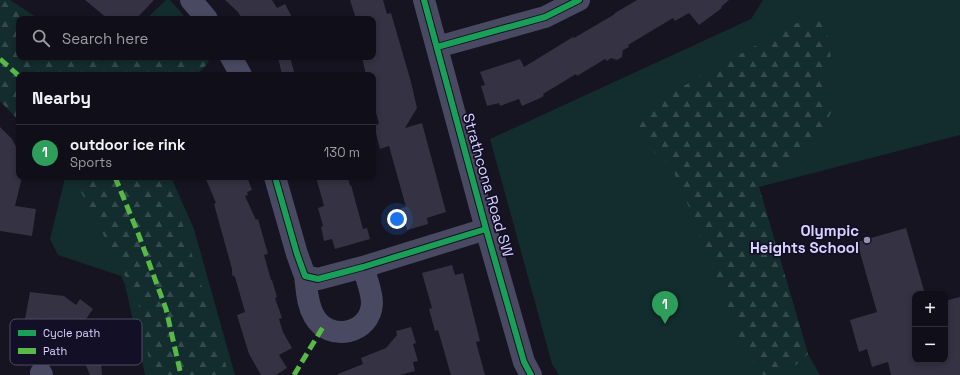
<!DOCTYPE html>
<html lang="en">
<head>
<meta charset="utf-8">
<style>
	:root { --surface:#100f19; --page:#1e1d26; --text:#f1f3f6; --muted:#9c9ca2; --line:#302f38; --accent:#9591b1 }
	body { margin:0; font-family:"Space Grotesk",sans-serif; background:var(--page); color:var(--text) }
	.controls { position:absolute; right:12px; bottom:12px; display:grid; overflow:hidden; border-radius:8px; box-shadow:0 2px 6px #0003 }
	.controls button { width:36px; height:36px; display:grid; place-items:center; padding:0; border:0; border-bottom:1px solid var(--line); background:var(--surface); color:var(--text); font:20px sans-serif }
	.you { position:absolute; left:397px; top:219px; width:14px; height:14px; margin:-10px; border:3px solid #fff; border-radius:50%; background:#1a73e8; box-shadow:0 0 0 6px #1a73e833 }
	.badge { display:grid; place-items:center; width:26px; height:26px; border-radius:50%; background:var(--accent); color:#fff; font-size:13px; font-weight:700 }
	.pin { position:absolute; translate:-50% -33px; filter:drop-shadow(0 1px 2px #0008) }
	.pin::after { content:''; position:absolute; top:21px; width:14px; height:12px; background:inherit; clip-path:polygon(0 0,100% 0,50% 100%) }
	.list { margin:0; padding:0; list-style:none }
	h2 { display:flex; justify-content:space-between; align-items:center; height:52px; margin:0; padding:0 16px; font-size:17px }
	h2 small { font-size:13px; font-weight:400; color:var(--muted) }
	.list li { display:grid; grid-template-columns:26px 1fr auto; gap:12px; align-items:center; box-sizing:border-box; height:56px; padding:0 16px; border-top:1px solid var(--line) }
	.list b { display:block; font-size:15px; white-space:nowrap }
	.list p { margin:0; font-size:13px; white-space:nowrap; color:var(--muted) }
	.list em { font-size:13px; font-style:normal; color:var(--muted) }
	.icon { flex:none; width:22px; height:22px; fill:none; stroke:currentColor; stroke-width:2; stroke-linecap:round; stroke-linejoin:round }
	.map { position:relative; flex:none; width:960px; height:375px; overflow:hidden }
	.search { position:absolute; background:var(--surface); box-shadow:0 2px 6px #0003; left:16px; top:16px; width:360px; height:44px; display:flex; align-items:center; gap:10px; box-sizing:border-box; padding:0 14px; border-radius:8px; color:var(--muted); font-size:15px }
	.panel { position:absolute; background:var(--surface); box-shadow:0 2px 6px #0003; left:16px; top:72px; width:360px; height:108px; border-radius:8px }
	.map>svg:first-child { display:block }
	.green { fill:#132c2d }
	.forest { fill:url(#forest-firs) }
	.building { fill:#343243 }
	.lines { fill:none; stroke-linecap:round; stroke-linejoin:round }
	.minor { stroke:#4a4962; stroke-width:22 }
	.quiet { stroke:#58b947; stroke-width:5; stroke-dasharray:10 5; stroke-linecap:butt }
	.cycleway-casing { stroke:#130f26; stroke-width:8 }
	.cycleway { stroke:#1a9f57; stroke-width:6 }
	.poi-dot { fill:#9591b1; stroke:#130f26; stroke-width:1.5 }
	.labels { text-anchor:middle; stroke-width:3.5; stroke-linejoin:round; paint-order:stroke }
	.street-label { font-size:15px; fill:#d9d4ff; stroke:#130f26 }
	.poi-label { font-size:15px; font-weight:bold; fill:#d9d4ff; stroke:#130f26; text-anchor:end }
	.key { fill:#130f26; stroke:#4e4a67; stroke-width:1 }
	.key-label { font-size:11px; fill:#d9d4ff }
</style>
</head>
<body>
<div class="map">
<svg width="960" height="375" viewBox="0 0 960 375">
	<defs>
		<pattern id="forest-firs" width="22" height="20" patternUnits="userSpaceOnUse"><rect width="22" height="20" fill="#132c2d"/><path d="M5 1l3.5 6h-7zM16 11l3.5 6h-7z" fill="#354a4c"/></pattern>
	</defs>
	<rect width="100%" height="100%" fill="#161421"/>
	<path class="green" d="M166,0H170L187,19H146Z
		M763,0H960V135L759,187L808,354L820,375H559L552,364L490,139L751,19Z
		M64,177H171L194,229L235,375H145L125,285L121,276L58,255L50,239L65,178Z"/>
	<path class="forest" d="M0,0H10L39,19H19V57H97L103,61L108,57H205L209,62L197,75H19V121L0,101Z
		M160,8L170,19H148Z
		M815,18L826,25L831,59L820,77L823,90L832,111L821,131L806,148L759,187L808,354L797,364L778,375H763L743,348L695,221L672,168L647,146L635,128L636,117L648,106L794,24Z
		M70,177H168L229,375H152L138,301L78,186Z"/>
	<path class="building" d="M85,0H154L136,19H108Z
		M225,0H272L277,8L285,4L293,19H242L238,12Z
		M350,0H383L387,14L391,13L411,82L417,108L405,128L422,123L446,212L427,218L428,224L407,230L401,208L406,207L389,146L380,149L374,125L379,124L373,101V75H366L362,57H373V19H356Z
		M637,0H729L721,7L722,8L699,25L689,13L675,21L673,18L628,45L629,47L623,50L622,57L617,60L611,58L607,61L605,59L577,76L576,74L543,94L544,96L538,99L522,106L519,99L500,106L499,103L487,106L481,86L485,85L480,72L520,59L524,67L573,37L574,38L615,14V13Z
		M278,57H290L295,75H282Z
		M0,127L12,139L19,152V177H22L15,206L36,209L32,236L0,231Z
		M205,177H247L252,190L247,192L248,195L245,196L256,220L258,219L268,254L264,255L271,280H272L277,297L275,298L282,318L279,319L283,332L292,348L279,355L287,368L276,375H261L249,354L237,315L245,312L235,277L232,275V269L214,204L216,203Z
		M316,177H348L350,186L351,185L363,229L367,228L370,239L335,249L332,239L324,241L321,227L323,226L318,208L324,206Z
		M906,228L925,294H915V360H945V301L960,297V375H891L888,362L872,367L867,349L859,352L850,320L877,312L857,242Z
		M452,265L455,275L463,273L480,341L476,342L485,375H451L438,330L435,331L429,309L432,308L422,273Z
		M30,292L64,296L76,305L80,299L93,309L73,338L44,318L42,333L23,330Z
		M104,327L103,335L114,330L123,350L101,359L102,375H90L81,354L90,350L76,340Z
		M411,327L416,343L413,344L418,361L413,362L415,371L400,375H338V374L363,364L361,358L386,348L397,335L396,331Z"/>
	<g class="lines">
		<path class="minor" d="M191,0L207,19
			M424,0L486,229L524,362L531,375
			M437,47L545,17L579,0
			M231,57L241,75
			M275,177L297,254L305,276L318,279L363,267L486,229
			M305,276C307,290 307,304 314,316C329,343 371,334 372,303C372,291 366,278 363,267
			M41,373L42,375"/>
		<path class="quiet" d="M0,59L19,76
			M115,177L138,233L166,309L181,375
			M294,375L323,327"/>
		<g class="cycleway-casing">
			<path id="cycleway" d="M424,0L486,229L524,362L531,375
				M437,47L545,17L579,0
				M275,177L297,254L305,276L318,279L363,267L486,229"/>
		</g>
		<use href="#cycleway" class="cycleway"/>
	</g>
	<circle class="poi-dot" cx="867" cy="240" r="4"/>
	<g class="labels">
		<g class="street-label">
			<text transform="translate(488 185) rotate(74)" y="5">Strathcona Road SW</text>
		</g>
		<g class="poi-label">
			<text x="859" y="236">Olympic<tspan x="859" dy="17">Heights School</tspan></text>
		</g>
	</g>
	<rect x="10" y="319" width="132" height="46" rx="6" class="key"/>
	<rect x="18" y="330" width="18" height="6" fill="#1a9f57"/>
	<rect x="18" y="348" width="18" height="6" fill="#58b947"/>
	<g class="key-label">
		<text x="43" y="337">Cycle path</text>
		<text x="43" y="355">Path</text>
	</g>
</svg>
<div class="controls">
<button>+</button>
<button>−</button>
</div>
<div class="you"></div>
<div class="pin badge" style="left:665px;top:324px;background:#2e9e5b">1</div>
<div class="search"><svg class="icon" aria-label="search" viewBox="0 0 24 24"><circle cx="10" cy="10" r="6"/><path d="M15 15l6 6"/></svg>Search here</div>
<section class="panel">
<h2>Nearby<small></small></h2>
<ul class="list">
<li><span class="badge" style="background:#2e9e5b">1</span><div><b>outdoor ice rink</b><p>Sports</p></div><em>130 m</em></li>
</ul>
</section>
</div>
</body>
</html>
